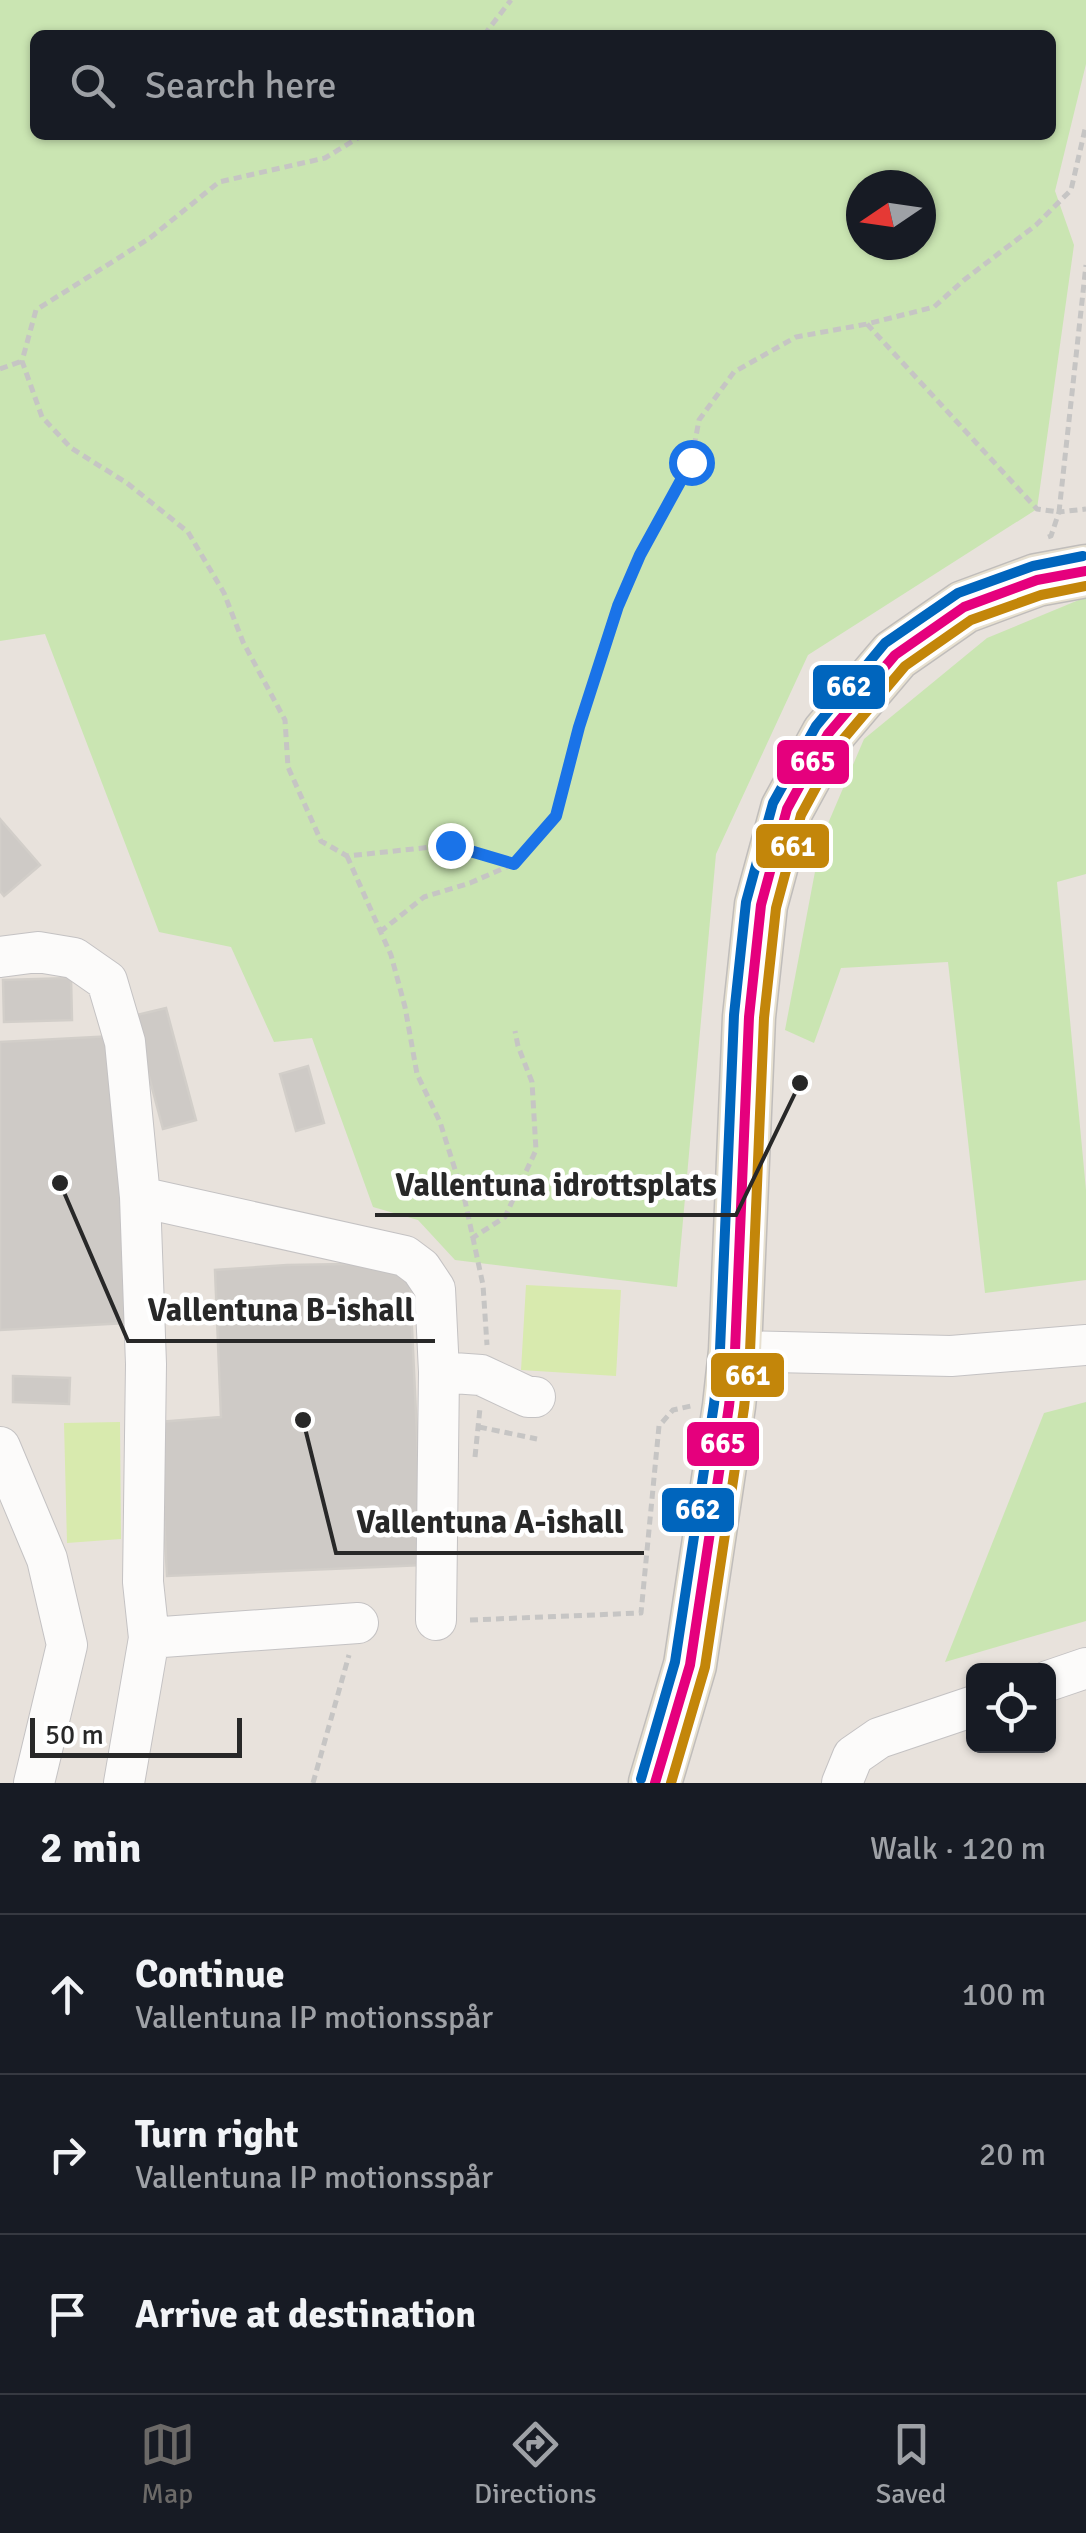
<!DOCTYPE html>
<html lang="en">
<head>
<meta charset="utf-8">
<style>
	:root { --surface:#171b24; --page:#242831; --text:#f1f3f6; --muted:#9ea1a6; --line:#363941; --accent:#6b6967 }
	body { margin:0; font-family:Signika,sans-serif; background:var(--page); color:var(--text) }
	.controls { position:absolute; right:30px; bottom:30px; display:grid; overflow:hidden; border-radius:15px; box-shadow:0 2px 8px #0004 }
	.controls button { width:90px; height:90px; display:grid; place-items:center; padding:0; border:0; border-bottom:2px solid var(--line); background:var(--surface); color:var(--text); font:50px sans-serif }
	.compass { position:absolute; left:846px; top:170px; width:90px; height:90px; border-radius:50%; background:var(--surface); box-shadow:0 2px 8px #0004; rotate:257deg }
	.scale { position:absolute; left:30px; bottom:25px; width:212px; box-sizing:border-box; padding-left:10px; border:5px solid #282828; border-top:0; font-size:28px; line-height:35px; white-space:nowrap; color:#282828; -webkit-text-stroke:8px #fff; paint-order:stroke }
	.stop { position:absolute; width:30px; height:30px; margin:-22px; border:8px solid #1a73e8; border-radius:50%; background:#fff }
	.stop.end { background:#1a73e8; border-color:#fff; box-shadow:0 2px 10px #0008 }
	.list { margin:0; padding:0; list-style:none }
	h2 { display:flex; justify-content:space-between; align-items:center; height:130px; margin:0; padding:0 40px; font-size:42px }
	h2 small { font-size:32px; font-weight:400; color:var(--muted) }
	.list li { display:grid; grid-template-columns:65px 1fr auto; gap:30px; align-items:center; box-sizing:border-box; height:160px; padding:0 40px; border-top:2px solid var(--line) }
	.list b { display:block; font-size:38px; white-space:nowrap }
	.list p { margin:0; font-size:32px; white-space:nowrap; color:var(--muted) }
	.list em { font-size:32px; font-style:normal; color:var(--muted) }
	.icon { flex:none; width:55px; height:55px; fill:none; stroke:currentColor; stroke-width:2; stroke-linecap:round; stroke-linejoin:round }
	.map { position:relative; flex:none; width:1086px; height:1783px; overflow:hidden }
	.search { position:absolute; background:var(--surface); box-shadow:0 2px 8px #0004; left:30px; right:30px; top:30px; height:110px; display:flex; align-items:center; gap:25px; box-sizing:border-box; padding:0 35px; border-radius:15px; color:var(--muted); font-size:38px }
	.sheet { height:610px; background:var(--surface) }
	nav { display:flex; justify-content:space-around; align-items:center; box-sizing:border-box; height:140px; border-top:2px solid var(--line); background:var(--surface); font-size:28px; color:var(--muted) }
	nav a { display:grid; justify-items:center; gap:5px }
	nav .on { color:var(--accent) }
	.map>svg:first-child { display:block }
	.green { fill:#cae5b2; fill-rule:evenodd }
	.pitch { fill:#d8eaae }
	.building { fill:#cecac6; stroke:#d2cec9; stroke-width:2.5 }
	.lines { fill:none; stroke-linecap:round; stroke-linejoin:round }
	.minor-casing { stroke:#c4c2c3; stroke-width:42 }
	.major-casing { stroke:#c0bdbb; stroke-width:55 }
	.path { stroke:#c6c5c4; stroke-width:5; stroke-dasharray:8 5; stroke-linecap:butt }
	.minor { stroke:#fcfbfa; stroke-width:40 }
	.major { stroke:#e7e0d0; stroke-width:52 }
	.bus-1-casing { stroke:#fff; stroke-width:18 }
	.bus-2-casing { stroke:#fff; stroke-width:18 }
	.bus-3-casing { stroke:#fff; stroke-width:18 }
	.bus-1 { stroke:#e5007d; stroke-width:10 }
	.bus-2 { stroke:#c3860a; stroke-width:10 }
	.bus-3 { stroke:#0065bd; stroke-width:10 }
	.route { stroke:#1a73e8; stroke-width:12 }
	.leader { fill:none; stroke:#282828; stroke-width:4 }
	.callout-dot { fill:#282828; stroke:#fff; stroke-width:4 }
	.callout-label { font-size:32px; text-anchor:middle; font-weight:bold; fill:#282828; stroke:#fff; stroke-width:9; stroke-linejoin:round; paint-order:stroke }
	.line-badge { stroke:#fff; stroke-width:4 }
	.badge-label { font-size:28px; text-anchor:middle; font-weight:bold; fill:#fff }
</style>
</head>
<body>
<div class="map">
<svg width="1086" height="1783" viewBox="0 0 1086 1783">
	<rect width="100%" height="100%" fill="#e8e2dc"/>
	<path class="green" d="M0,0H1086V64L1055,191L1074,245L1037,509L808,655L716,854L677,1287L455,1260L418,1220L373,1207L312,1038L274,1042L231,947L159,932L45,634L0,641ZM35,35H1051V135H35ZM861,185H921V245H861Z
		M1086,597V874L1057,882L1086,1190V1280L985,1293L948,962L841,968L814,1043L785,1030L821,840L864,739L987,638Z
		M1086,1402V1621L945,1662L1044,1413Z"/>
	<path class="pitch" d="M526,1285L621,1290L616,1376L521,1370Z
		M120,1422L121,1539L67,1543L64,1423Z"/>
	<path class="building" d="M0,819L40,865L4,896L0,891Z
		M71,978L72,1020L4,1022L3,980Z
		M166,1008L196,1120L163,1129L133,1016Z
		M113,1036L126,1323L0,1330V1042Z
		M308,1066L324,1123L296,1131L280,1074Z
		M409,1263L423,1565L167,1576L159,1422L221,1417L215,1270L287,1265Z
		M13,1376L70,1378L69,1404L13,1402Z"/>
	<g class="lines">
		<g class="minor-casing">
			<path id="minor" d="M0,957L38,952L74,958L107,981L125,1042L140,1197
				M735,1351L951,1356L1086,1345
				M439,1372L481,1375L528,1397H535
				M0,1447L47,1559L67,1645L34,1783
				M149,1638L143,1582L146,1364L140,1197L405,1256L421,1268L435,1289L439,1372L436,1620
				M1048,1681L1086,1668
				M124,1783L149,1638L358,1623
				M842,1783L853,1756L879,1738L974,1706"/>
		</g>
		<g class="major-casing">
			<path id="major" d="M655,1783L690,1665L729,1406L735,1351L749,1017L761,905L787,809L828,734L895,655L964,607L1037,580L1086,571"/>
		</g>
		<path class="path" d="M484,35L511,0
			M363,135L325,158L219,182L150,238L36,310L22,361L42,417L71,448L127,483L188,532L224,593L243,642L285,720L288,767L321,841L347,856L451,845L513,864L556,817L579,727L617,606L640,555L691,463L699,420L734,372L796,337L867,324L934,307L964,280L1036,225L1071,190L1086,125
			M867,324L1037,509L1059,512L1086,265
			M0,369L22,361
			M1048,537L1051,536L1059,512L1086,509
			M347,856L391,955L405,1007L417,1074L440,1122L465,1201L483,1285L487,1345
			M380,932L424,897L470,883L511,865
			M471,1239L505,1217L536,1150L532,1082L518,1046L515,1031
			M479,1427L537,1439
			M475,1457L480,1408
			M470,1620L641,1613L659,1426L673,1410L691,1406
			M313,1783L349,1655"/>
		<use href="#minor" class="minor"/>
		<use href="#major" class="major"/>
		<g class="bus-1-casing">
			<path id="bus-1" d="M655,1783L690,1665L729,1406L735,1351L749,1017L761,905L787,809L828,734L895,655L964,607L1037,580L1086,571"/>
		</g>
		<g class="bus-2-casing">
			<path id="bus-2" d="M671,1783L705,1667L744,1408L750,1352L764,1018L776,908L801,815L840,743L905,666L971,620L1041,595L1086,586"/>
		</g>
		<g class="bus-3-casing">
			<path id="bus-3" d="M641,1779L675,1662L714,1404L720,1350L734,1015L746,902L773,803L816,726L885,643L958,593L1033,566L1083,556"/>
		</g>
		<use href="#bus-1" class="bus-1"/>
		<use href="#bus-2" class="bus-2"/>
		<use href="#bus-3" class="bus-3"/>
	</g>
	<g class="lines">
		<path class="route" d="M450,845L514,864L556,816L579,727L618,606L640,555L691,462"/>
	</g>
	<path class="leader" d="M800 1083L736 1215H375M60 1183L128 1341H435M303 1420L336 1553H644"/>
	<g class="callout-dot">
		<circle cx="800" cy="1083" r="10"/>
		<circle cx="60" cy="1183" r="10"/>
		<circle cx="303" cy="1420" r="10"/>
	</g>
	<g class="callout-label">
		<text x="556" y="1196">Vallentuna idrottsplats</text>
		<text x="281" y="1321">Vallentuna B-ishall</text>
		<text x="490" y="1533">Vallentuna A-ishall</text>
	</g>
	<g class="line-badge">
		<rect x="811" y="663" width="76" height="48" rx="10" fill="#0065bd"/>
		<rect x="775" y="738" width="76" height="48" rx="10" fill="#e5007d"/>
		<rect x="754" y="822" width="77" height="48" rx="10" fill="#c3860a"/>
		<rect x="709" y="1351" width="77" height="48" rx="10" fill="#c3860a"/>
		<rect x="685" y="1420" width="76" height="48" rx="10" fill="#e5007d"/>
		<rect x="660" y="1486" width="76" height="48" rx="10" fill="#0065bd"/>
	</g>
	<g class="badge-label">
		<text x="849" y="696">662</text>
		<text x="813" y="771">665</text>
		<text x="793" y="856">661</text>
		<text x="748" y="1385">661</text>
		<text x="723" y="1453">665</text>
		<text x="698" y="1519">662</text>
	</g>
</svg>
<div class="controls">
<button><svg class="icon" aria-label="locate" viewBox="0 0 24 24"><circle cx="12" cy="12" r="6"/><path d="M12 2v4M12 18v4M2 12h4M18 12h4"/></svg></button>
</div>
<svg class="compass" viewBox="-18 -18 36 36"><path d="M0-13l5 13h-10z" fill="#e53935"/><path d="M0 13l5-13h-10z" fill="#9ea1a6"/></svg>
<div class="scale">50 m</div>
<div class="stop" style="left:691px;top:462px"></div>
<div class="stop end" style="left:450px;top:845px"></div>
<div class="search"><svg class="icon" aria-label="search" viewBox="0 0 24 24"><circle cx="10" cy="10" r="6"/><path d="M15 15l6 6"/></svg>Search here</div>
</div>
<section class="sheet">
<h2>2 min<small>Walk · 120 m</small></h2>
<ul class="list">
<li><svg class="icon" aria-label="ahead" viewBox="0 0 24 24"><path d="M12 20V5M6 11l6-6 6 6"/></svg><div><b>Continue</b><p>Vallentuna IP motionsspår</p></div><em>100 m</em></li>
<li><svg class="icon" aria-label="right" viewBox="0 0 24 24"><path d="M7 20v-9h11M14 6l5 5-5 5"/></svg><div><b>Turn right</b><p>Vallentuna IP motionsspår</p></div><em>20 m</em></li>
<li><svg class="icon" aria-label="arrive" viewBox="0 0 24 24"><path d="M6 21V4h12l-3 4 3 4H6"/></svg><div><b>Arrive at destination</b></div></li>
</ul>
</section>
<nav>
<a class="on"><svg class="icon" aria-label="map" viewBox="0 0 24 24"><path d="M3 6l6-2 6 2 6-2v14l-6 2-6-2-6 2zM9 4v14M15 6v14"/></svg>Map</a>
<a><svg class="icon" aria-label="directions" viewBox="0 0 24 24"><path d="M12 3l9 9-9 9-9-9zM9 14v-3h6M13 9l2 2-2 2"/></svg>Directions</a>
<a><svg class="icon" aria-label="saved" viewBox="0 0 24 24"><path d="M7 4h10v16l-5-4-5 4z"/></svg>Saved</a>
</nav>
</body>
</html>
